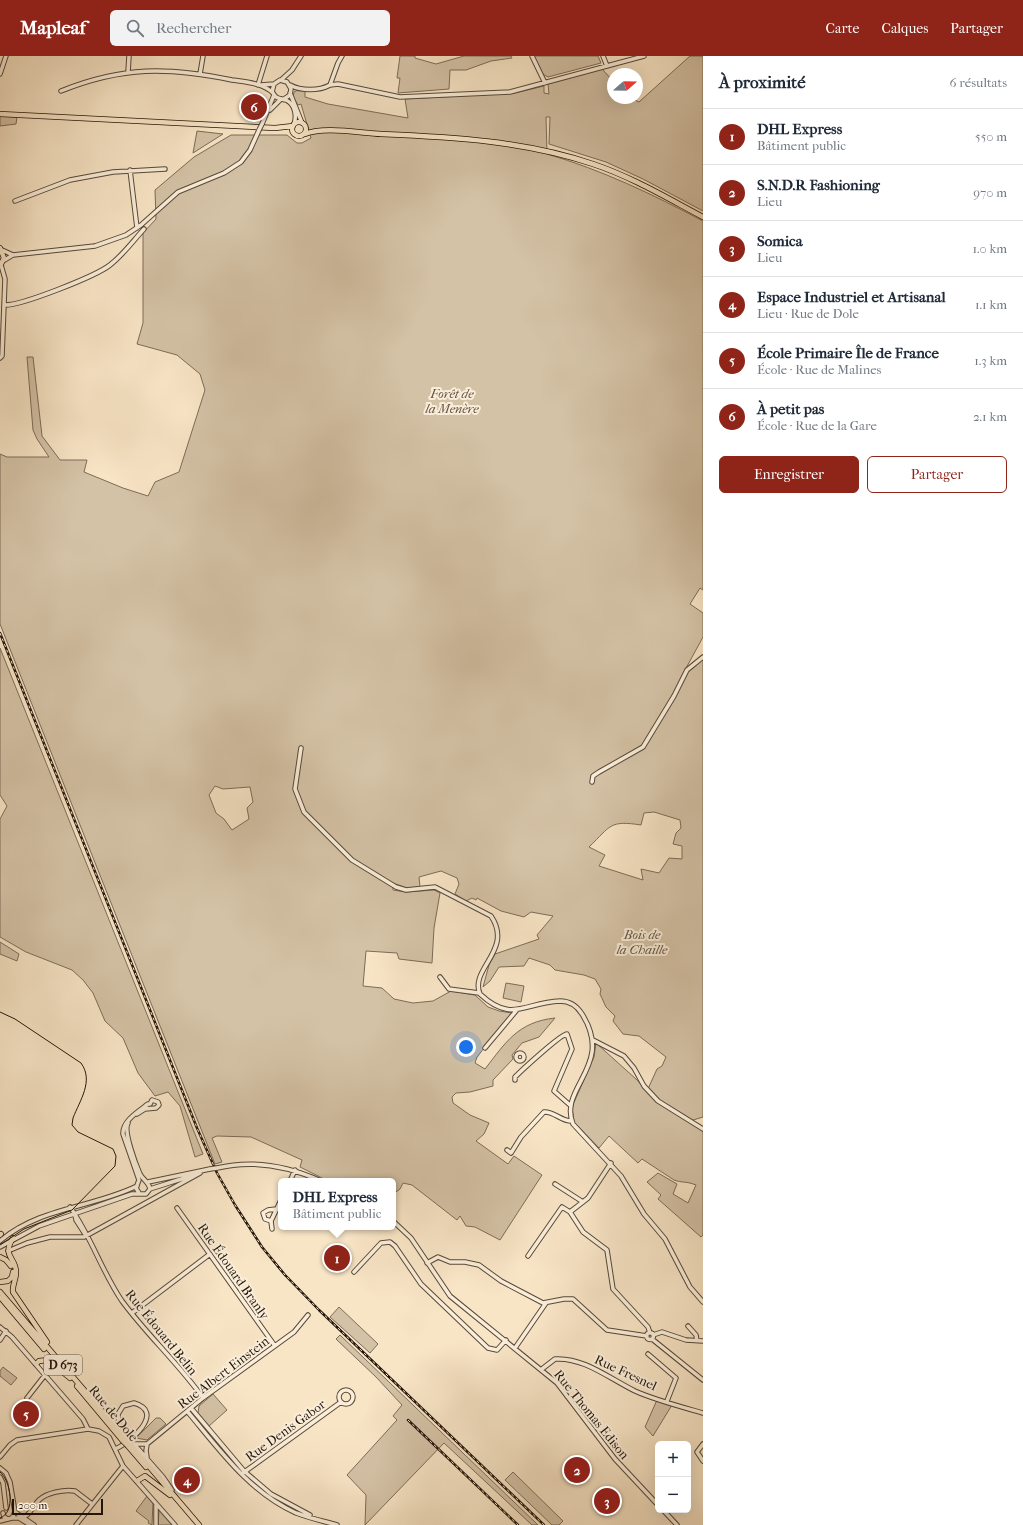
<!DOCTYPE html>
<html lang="fr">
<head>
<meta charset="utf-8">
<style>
	:root { --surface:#fff; --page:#f2f2f3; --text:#1f2937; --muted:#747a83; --line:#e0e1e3; --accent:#8f2418 }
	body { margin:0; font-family:"IM FELL French Canon",serif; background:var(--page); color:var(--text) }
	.controls { position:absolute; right:12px; bottom:12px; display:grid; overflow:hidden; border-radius:6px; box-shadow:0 4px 16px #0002 }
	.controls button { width:36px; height:36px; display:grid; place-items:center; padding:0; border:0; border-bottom:1px solid var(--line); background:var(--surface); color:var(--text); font:20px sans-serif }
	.compass { position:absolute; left:607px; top:12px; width:36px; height:36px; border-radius:50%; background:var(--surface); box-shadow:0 4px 16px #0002; rotate:70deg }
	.scale { position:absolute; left:12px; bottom:10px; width:91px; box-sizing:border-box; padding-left:4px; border:2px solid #231509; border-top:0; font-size:11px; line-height:14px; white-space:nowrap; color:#231509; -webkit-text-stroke:3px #faeeda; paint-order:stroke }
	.you { position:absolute; left:466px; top:991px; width:14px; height:14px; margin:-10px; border:3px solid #fff; border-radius:50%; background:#1a73e8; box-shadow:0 0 0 6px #1a73e833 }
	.badge { display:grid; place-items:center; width:26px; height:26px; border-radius:50%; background:var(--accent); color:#fff; font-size:13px; font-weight:700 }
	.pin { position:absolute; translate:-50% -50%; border:2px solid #fff; box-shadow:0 1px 4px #0006 }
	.popup { position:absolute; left:278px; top:1122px; width:118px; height:52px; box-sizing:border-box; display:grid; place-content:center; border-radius:6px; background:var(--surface); filter:drop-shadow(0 1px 3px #0005); font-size:13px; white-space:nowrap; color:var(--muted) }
	.popup b { font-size:15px; color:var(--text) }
	.popup::after { content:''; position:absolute; left:50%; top:100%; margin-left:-8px; border:8px solid transparent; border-top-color:var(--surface) }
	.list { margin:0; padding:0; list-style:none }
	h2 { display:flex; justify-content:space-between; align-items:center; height:52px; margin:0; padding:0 16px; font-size:17px }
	h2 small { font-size:13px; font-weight:400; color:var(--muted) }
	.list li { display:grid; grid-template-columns:26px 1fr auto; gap:12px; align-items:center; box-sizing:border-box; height:56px; padding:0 16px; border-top:1px solid var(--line) }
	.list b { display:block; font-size:15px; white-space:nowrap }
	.list p { margin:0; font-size:13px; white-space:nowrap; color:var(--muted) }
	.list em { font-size:13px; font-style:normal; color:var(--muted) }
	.actions { display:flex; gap:8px; padding:12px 16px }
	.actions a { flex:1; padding:9px 0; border:1px solid var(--accent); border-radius:6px; text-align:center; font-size:14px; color:var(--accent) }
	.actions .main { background:var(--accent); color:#fff }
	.icon { flex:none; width:22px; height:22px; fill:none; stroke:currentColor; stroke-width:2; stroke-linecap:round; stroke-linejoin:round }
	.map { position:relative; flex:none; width:703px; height:1469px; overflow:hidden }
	header { display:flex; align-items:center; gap:24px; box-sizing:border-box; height:56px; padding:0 20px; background:var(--accent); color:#fff }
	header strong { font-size:19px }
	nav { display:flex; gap:22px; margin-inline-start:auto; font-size:14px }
	.search { width:280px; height:36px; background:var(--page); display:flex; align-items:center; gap:10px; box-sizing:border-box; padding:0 14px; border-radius:6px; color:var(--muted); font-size:15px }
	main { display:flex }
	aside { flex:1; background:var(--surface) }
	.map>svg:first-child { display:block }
	.green { fill:#d4c2a6; stroke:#7c6c58; fill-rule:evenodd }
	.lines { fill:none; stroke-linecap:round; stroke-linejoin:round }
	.minor-casing { stroke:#584938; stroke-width:5.5 }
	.major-casing { stroke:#231509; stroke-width:6 }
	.minor { stroke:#faeeda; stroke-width:3.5 }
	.major { stroke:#f8e5c6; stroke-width:4.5 }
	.tram { stroke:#231509; stroke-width:1 }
	.rail-casing { stroke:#231509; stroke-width:2.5 }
	.rail { stroke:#faeeda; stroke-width:1; stroke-dasharray:3; stroke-linecap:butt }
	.minor-bridge-casing { stroke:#584938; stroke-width:5.5; stroke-linecap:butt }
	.major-bridge-casing { stroke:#231509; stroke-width:6; stroke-linecap:butt }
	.minor-bridge { stroke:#faeeda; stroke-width:3.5 }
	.major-bridge { stroke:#f8e5c6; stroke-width:4.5 }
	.labels { text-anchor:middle; stroke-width:4; stroke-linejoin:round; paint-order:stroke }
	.shield { fill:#faeeda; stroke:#645648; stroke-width:1 }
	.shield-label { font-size:12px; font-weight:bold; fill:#231509 }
	.park-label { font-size:13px; font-style:italic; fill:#615240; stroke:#faeeda }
	.street-label { font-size:13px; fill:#231509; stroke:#faeeda }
</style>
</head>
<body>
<header>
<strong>Mapleaf</strong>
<div class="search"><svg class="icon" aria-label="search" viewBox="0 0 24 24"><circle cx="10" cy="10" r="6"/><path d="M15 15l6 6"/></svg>Rechercher</div>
<nav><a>Carte</a><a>Calques</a><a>Partager</a></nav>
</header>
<main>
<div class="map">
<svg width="703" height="1469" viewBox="0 0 703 1469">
	<rect width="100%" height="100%" fill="#f8e5c6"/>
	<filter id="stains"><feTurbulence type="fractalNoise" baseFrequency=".005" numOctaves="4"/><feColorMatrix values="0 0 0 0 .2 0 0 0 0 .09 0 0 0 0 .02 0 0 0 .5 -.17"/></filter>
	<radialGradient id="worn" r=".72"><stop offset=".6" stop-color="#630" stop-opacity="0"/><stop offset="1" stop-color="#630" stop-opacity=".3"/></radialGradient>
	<path class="green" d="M400,0H415V2L436,8L464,0H511L512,2L491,5L466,14H450L449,33L398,37L400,22H397Z
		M533,0H598L601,7L548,21C539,17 536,9 533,0Z
		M690,0H703V155L643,123L606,106L549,88L550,61H546L547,98C602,114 652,138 703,165V534L700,532L690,548L703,557V581L685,614L703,603V1061L690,1065L703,1075V1179L701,1181L658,1143L661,1139L647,1126L658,1117L677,1128L673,1138L688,1147L696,1129C686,1125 682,1127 674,1124L642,1103L638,1107L609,1080L599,1092L574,1066L572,1051L594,1001L596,987L636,1023L647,1035L657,1013L662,1010L666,1001L639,980L623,978L613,965L615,960L606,951L600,938L601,933L595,923L584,919L555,914L550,909L529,902L524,910L499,911L490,925L483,931L489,909L495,898L539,883L537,879L553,860L531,856L524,861L501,855L477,842L476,844L472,842L466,845L455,838L459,828L457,822L441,815L419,821L420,831L407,832L393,827V834L406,836L434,834L440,837L434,872L432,907L399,903L397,897L366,895L363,930L382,932L394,943L413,947L433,945L451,935L475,939L488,951L499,955L512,957L477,1001L475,1007L485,1013C506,986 518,966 555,962L539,981L522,987L512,999L513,1003L493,1024V1030L470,1036L456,1037L452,1041L453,1047L470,1059L489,1067L484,1078L476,1085L508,1108L514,1100L542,1119L500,1184L475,1171L466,1170L460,1160L457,1164L412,1129L403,1127L400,1133L393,1138V1125H343L340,1122L339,1125H328L300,1111L302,1104L251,1081L217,1080L212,1082L222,1106L215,1108L0,568V398L7,401H49L37,383L33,374L27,301H33L42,380L60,404H87L84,416L123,432L148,440L155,426L179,416L205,334L200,318L177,299L137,288L143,267V177L156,163L155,134L194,101L231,79H287L297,87H302L311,82L301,48L298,49L293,41L294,36L298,34H305V41L328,48L408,62L405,43L515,37L544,30V37L549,38L548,28L602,13L613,25V42H631L639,46ZM215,730L223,733L250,731L253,746L247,752L249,763L232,774L224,763L216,757L209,739ZM654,756L680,764L681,772L676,777L673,788L682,790V803L669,802L659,817L641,813L643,824L599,810L605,799L589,791C611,770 609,764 641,769L644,757Z
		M0,60L17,61L16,68L0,70Z
		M197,75L223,78L193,97Z
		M0,592L203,1098L195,1101L180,1050L168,1036L155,1040L138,1017L123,982L105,965L93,937L83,924L72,914L26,896L0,881V763L7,750L0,739Z
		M0,886L19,898L17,905L0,898Z
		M506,927L524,930L521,946L503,942Z
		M339,1251L378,1288L370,1297L330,1261Z
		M340,1279L538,1469H532L444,1387L365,1469L366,1439L347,1419L397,1364L393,1360L402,1349L376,1321L336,1283Z
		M3,1311L17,1322L11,1329L0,1320V1315Z
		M213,1338L227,1354L209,1370L198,1357L199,1350Z
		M657,1344L672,1349L653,1380L645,1371Z
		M156,1362H160L166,1368L147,1384L136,1382Z
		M513,1416L563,1465L559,1469H552L505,1424Z
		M147,1440L153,1446L152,1469L148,1467L149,1465L136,1455Z
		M160,1454L161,1455L172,1469H158L159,1455Z"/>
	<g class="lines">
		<g class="minor-casing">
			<path id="minor" d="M532,0L545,27
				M603,0L607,10
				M128,16L129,0
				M0,18L6,0
				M200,18L203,0
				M281,24L292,14L301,0
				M258,29L267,0
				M261,29L274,28
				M290,29C301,35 319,35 330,29L338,7L342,0
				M330,29L338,28L400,41L510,36L644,0
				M61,35C123,10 168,11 232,24C245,26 263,27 273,37
				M290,37L302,67
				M284,43L290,39L291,33L287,26L280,24L274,28L272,36L276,41C279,43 283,43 286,44C295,48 297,60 294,68
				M270,54L281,43
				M262,68L274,39
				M130,114L137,172
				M15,145L70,124L113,116L165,113
				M2,194L13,199
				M3,205L13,199L95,190L126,179L141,169L178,136L224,117L241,106L250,94L259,74
				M4,249C21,250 96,220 110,209C123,199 133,185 144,173
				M0,302L2,300L5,223L1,209
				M301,692L295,733L304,756L352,804L396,831L406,834L435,831L491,860C514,894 469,913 480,938C512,968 525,946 560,945C570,945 577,950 582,958C615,1010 558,1031 573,1068L621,1120L644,1158L665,1183L690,1231L703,1246
				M592,726L593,720L599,716L643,691L674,640L687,614L703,601
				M440,921L449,933L479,937
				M593,984L624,1000L634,1012L644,1030L658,1045L703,1073
				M485,992L516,955
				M516 1001a4 4 0 1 1 8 0a4 4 0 1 1-8 0Z
				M515,1024V1021C522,1014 561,978 567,978L572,993L554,1035L571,1050
				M137,1058L145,1053L156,1052L159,1049L158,1046L152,1044L150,1048H148C139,1055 122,1065 123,1078L139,1124L136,1132L139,1137
				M128,1067C123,1075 136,1109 140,1118C143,1124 149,1126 150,1133
				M507,1094L511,1097L521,1081L544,1056C554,1055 562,1066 572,1065
				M611,1107L588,1142L570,1156L583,1176L607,1194L613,1233L648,1271L650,1277
				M217,1112C254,1103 288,1110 321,1125
				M290,1125L295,1114
				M148,1126L210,1113
				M555,1128L583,1146
				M150,1133L194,1119
				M70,1151C91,1180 102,1216 122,1245C147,1279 179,1308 203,1342
				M177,1152L275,1290
				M75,1159L76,1164L85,1178
				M271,1165L265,1163L263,1157L268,1154L276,1153
				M393,1165L411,1182L450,1240L557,1327L615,1403L658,1449
				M272,1173L271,1165L281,1144
				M0,1185C40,1151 92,1152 137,1130
				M0,1191L39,1170L132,1138H146L150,1133
				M8,1195L27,1187L50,1181H84L200,1117
				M528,1200L562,1151L570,1156
				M427,1207L438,1201L450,1206H465L479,1209L501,1225L543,1247L564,1243H573L607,1274L647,1280
				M354,1216L381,1187L390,1186L395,1190L421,1228L488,1292L497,1294L506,1284
				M132,1257L210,1198
				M688,1270L696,1279L697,1285
				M0,1271L12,1281L83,1363L88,1373
				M646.5 1280a3.5 3.5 0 1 1 7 0a3.5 3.5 0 1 1-7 0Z
				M653,1279L662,1276L686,1284L703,1285
				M652,1283L703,1324
				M0,1284L6,1275
				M515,1292L546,1247
				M648,1298L676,1322L667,1345
				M542,1313L555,1303C584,1301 610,1323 635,1335C655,1344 682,1351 703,1357
				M339 1341a7 7 0 1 1 14 0a7 7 0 1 1-14 0Z
				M27,1342L45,1319
				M191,1352L244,1415L271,1438L310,1459
				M187,1355C219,1393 249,1436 296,1457C309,1462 323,1465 337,1469
				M106,1358L128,1381
				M134,1388H147L203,1342L294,1276L308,1259
				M134,1388L163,1421L172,1434
				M703,1388L697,1396L703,1405
				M115,1393C130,1387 166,1356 134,1347L123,1350L118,1358L119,1370
				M0,1401L10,1389L17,1384L88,1373L99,1375L109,1381L123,1410L175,1469
				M147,1401L146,1395L147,1388
				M0,1412L6,1417L10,1426L15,1456L12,1462L0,1465
				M243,1417L341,1346
				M0,1421L3,1427L6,1452
				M663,1454L677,1469
				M15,1456L34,1469
				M3,1457L4,1461L8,1463
				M12,1462H19L30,1469
				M19,1462C29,1462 32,1451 39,1444C46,1437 64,1433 75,1435L92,1448
				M76,1469L123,1410
				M156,1469V1449"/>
		</g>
		<g class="major-casing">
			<path id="major" d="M0,58L275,72L293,70
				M292 73a7 7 0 1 1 14 0a7 7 0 1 1-14 0Z
				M305,78C323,70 360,77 381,78C453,81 525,85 593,108C632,121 667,142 703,161
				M0,192L4,202L0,210
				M0,1179L1,1178
				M13,1182C1,1201 17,1202 16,1217C16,1224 12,1229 13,1236L47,1286
				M0,1201L6,1204L11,1210
				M0,1226L8,1225L12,1221L13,1216
				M0,1236L126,1383
				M1,1242L44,1293
				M36,1308L39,1305L48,1304L70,1322
				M77,1330L123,1385
				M130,1388L199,1469
				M128,1390L146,1411
				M137,1425L145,1420L170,1439"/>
		</g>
		<use href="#minor" class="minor"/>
		<use href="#major" class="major"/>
		<path class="tram" d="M0,956L15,963L81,1007C94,1025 80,1044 73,1062L72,1069L78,1076L113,1093L116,1100L115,1110L72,1154L24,1173L0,1189
			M0,1416C11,1425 16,1457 0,1462"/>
		<g class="rail-casing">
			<path id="rail" d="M0,577L197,1072L217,1117L235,1149L262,1191L285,1219L319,1254L544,1469
				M408,1364L518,1469"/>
		</g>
		<use href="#rail" class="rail"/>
		<g class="minor-bridge-casing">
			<path id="minor-bridge" d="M259,74L262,68
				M210,1113L217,1112
				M128,1381L132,1386"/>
		</g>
		<g class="major-bridge-casing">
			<path id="major-bridge" d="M126,1383L130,1388
				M123,1385L128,1390"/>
		</g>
		<use href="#minor-bridge" class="minor-bridge"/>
		<use href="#major-bridge" class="major-bridge"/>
	</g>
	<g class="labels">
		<rect class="shield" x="44" y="1299" width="38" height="20" rx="3"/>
		<g class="shield-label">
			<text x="63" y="1313">D 673</text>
		</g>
		<g class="park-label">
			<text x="452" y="342">Forêt de<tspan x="452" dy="15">la Menère</tspan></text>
			<text x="642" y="883">Bois de<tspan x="642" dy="15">la Chaille</tspan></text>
		</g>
		<g class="street-label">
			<text transform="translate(234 1215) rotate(55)" y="5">Rue Édouard Branly</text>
			<text transform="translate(162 1276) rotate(51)" y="5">Rue Édouard Belin</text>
			<text transform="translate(223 1316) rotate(-37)" y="5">Rue Albert Einstein</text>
			<text transform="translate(626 1316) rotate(25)" y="5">Rue Fresnel</text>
			<text transform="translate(114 1357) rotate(50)" y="5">Rue de Dole</text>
			<text transform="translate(592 1358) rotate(51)" y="5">Rue Thomas Edison</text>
			<text transform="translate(285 1374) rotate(-36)" y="5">Rue Denis Gabor</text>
		</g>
	</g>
	<rect width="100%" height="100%" filter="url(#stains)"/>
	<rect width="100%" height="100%" fill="url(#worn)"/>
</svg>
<div class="controls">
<button>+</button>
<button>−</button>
</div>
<svg class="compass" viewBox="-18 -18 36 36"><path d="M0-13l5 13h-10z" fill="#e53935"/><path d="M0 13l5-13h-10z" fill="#747a83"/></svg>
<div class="scale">200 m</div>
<div class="you"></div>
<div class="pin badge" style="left:337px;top:1202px">1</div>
<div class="popup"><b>DHL Express</b>Bâtiment public</div>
<div class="pin badge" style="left:577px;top:1414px">2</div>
<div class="pin badge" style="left:607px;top:1445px">3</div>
<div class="pin badge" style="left:187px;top:1424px">4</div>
<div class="pin badge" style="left:26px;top:1358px">5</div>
<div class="pin badge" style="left:254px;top:51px">6</div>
</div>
<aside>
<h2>À proximité<small>6 résultats</small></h2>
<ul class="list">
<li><span class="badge">1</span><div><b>DHL Express</b><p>Bâtiment public</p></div><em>550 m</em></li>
<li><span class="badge">2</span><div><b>S.N.D.R Fashioning</b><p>Lieu</p></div><em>970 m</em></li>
<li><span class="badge">3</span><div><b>Somica</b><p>Lieu</p></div><em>1.0 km</em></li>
<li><span class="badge">4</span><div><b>Espace Industriel et Artisanal</b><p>Lieu · Rue de Dole</p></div><em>1.1 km</em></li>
<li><span class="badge">5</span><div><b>École Primaire Île de France</b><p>École · Rue de Malines</p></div><em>1.3 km</em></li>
<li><span class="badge">6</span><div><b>À petit pas</b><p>École · Rue de la Gare</p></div><em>2.1 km</em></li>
</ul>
<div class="actions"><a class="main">Enregistrer</a><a>Partager</a></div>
</aside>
</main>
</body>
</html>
